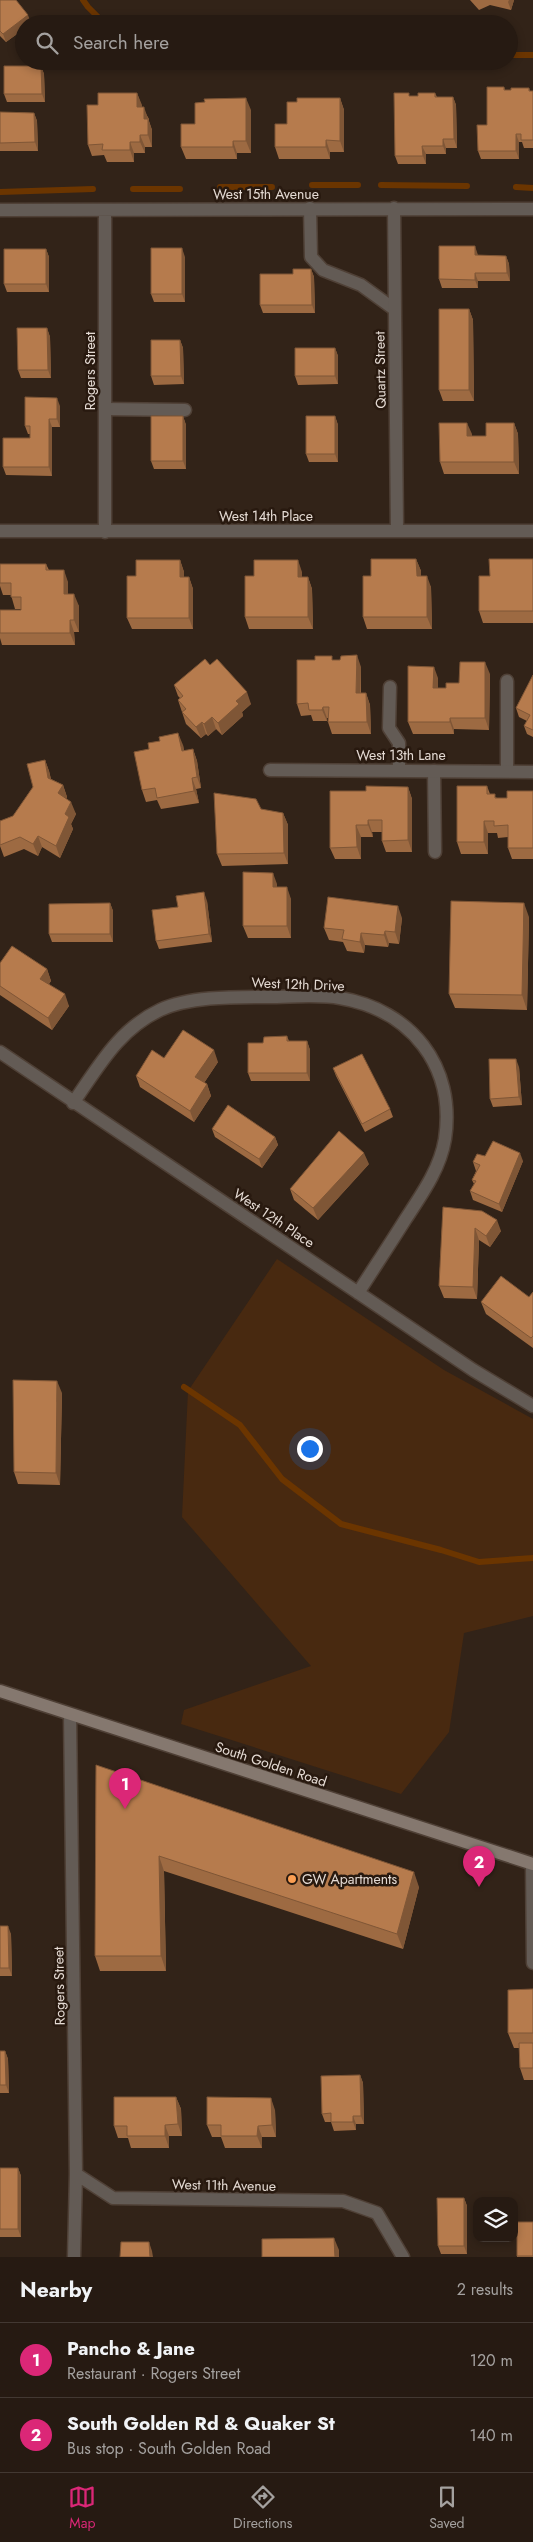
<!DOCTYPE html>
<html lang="en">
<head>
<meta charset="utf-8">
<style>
	:root { --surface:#261a12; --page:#322720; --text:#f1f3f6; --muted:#a4a19f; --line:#423832; --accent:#db2777 }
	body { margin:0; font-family:Jost,sans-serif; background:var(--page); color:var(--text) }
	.controls { position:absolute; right:15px; bottom:15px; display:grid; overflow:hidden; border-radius:10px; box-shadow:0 2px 8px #0003 }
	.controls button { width:45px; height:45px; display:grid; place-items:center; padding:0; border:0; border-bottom:1px solid var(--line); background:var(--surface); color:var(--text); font:25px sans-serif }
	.you { position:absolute; left:309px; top:1448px; width:18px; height:18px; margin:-12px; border:4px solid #fff; border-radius:50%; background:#1a73e8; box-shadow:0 0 0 8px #1a73e833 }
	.badge { display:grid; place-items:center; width:32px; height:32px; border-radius:50%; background:var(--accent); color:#fff; font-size:16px; font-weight:700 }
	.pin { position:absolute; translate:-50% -41px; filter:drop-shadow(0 1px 2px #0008) }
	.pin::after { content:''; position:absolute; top:26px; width:18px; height:15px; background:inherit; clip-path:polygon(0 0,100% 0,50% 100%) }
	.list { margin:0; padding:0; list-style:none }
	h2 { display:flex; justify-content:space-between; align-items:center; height:65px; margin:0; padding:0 20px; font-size:21px }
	h2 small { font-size:16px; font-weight:400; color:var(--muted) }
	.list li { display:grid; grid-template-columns:32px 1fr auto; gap:15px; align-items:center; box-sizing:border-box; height:75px; padding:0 20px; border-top:1px solid var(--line) }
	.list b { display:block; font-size:19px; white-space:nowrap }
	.list p { margin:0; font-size:16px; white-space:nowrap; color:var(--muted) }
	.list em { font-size:16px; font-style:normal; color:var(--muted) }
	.icon { flex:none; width:28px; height:28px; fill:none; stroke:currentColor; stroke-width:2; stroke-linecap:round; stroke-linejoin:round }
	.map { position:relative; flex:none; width:533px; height:2257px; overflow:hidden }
	.search { position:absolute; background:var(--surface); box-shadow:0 2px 8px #0003; left:15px; right:15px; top:15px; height:55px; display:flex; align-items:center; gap:12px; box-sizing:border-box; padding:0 18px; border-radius:28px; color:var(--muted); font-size:19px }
	.sheet { height:215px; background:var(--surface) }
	nav { display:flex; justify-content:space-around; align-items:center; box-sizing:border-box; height:70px; border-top:1px solid var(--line); background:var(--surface); font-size:14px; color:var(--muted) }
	nav a { display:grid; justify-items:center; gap:2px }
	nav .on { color:var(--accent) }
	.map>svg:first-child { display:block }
	.green { fill:#482910 }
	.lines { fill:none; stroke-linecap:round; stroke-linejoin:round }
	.stream { stroke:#6b3500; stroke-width:6 }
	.lane-casing { stroke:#4f4036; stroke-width:15 }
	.street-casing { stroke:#4f4036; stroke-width:15 }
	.secondary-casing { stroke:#4f4036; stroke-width:15 }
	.lane { stroke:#635b55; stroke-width:12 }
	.street { stroke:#635b55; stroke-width:12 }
	.secondary { stroke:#85786f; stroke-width:12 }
	.wall { fill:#9d6a42 }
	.shaded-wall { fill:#7f5636 }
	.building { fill:#b67b4d; stroke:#7f5636 }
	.poi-dot { fill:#fb9e52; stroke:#28190f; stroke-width:2 }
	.labels { text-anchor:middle; stroke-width:5; stroke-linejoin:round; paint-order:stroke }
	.street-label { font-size:14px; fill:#e5dbd4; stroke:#28190f }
	.poi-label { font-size:14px; fill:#e5dbd4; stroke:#28190f; text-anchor:start }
</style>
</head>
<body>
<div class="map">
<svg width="533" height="2257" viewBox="0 0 533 2257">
	<rect width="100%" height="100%" fill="#322318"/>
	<path class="green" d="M277,1259L444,1370L533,1419V1616L464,1633L449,1732L401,1794L181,1724L184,1710L311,1666L182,1517L188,1391Z"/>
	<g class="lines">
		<path class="stream" d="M83,0L88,7L105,24
			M402,23L403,24
			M509,55H533
			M312,185H358
			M381,185L467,186
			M220,187H272
			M516,187L533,188
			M133,189H180
			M0,192L93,189
			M184,1387L240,1425L282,1479L341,1524L441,1550L479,1562L533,1558"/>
		<g class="lane-casing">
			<path id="lane" d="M310,208L311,257L323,270L361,285L394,309
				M105,409L185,410
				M507,681V771
				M390,687L389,728L399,743V770
				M434,771L435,852
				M532,1864L533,1963"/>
		</g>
		<g class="street-casing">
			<path id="street" d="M394,208L397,530
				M0,210L533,209
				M105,210V532
				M0,531H533
				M270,770L533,772
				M0,1052L473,1370L533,1406
				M73,1103C99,1066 118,1030 160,1010C190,996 236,997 268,997C291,997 318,994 340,998C411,1010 456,1066 445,1139C440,1169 422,1194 405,1220C390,1244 374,1268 358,1293
				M70,1715L76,2174L74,2257
				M76,2174L113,2198L343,2201L377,2213L403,2257"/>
		</g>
		<g class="secondary-casing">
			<path id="secondary" d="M0,1691L533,1864"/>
		</g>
		<use href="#lane" class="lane"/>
		<use href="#street" class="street"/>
		<use href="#secondary" class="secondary"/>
	</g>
	<path class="wall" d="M0,0L31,23L24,24V29L6,42L0,36Z
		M470,0H514L511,10L490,5L479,10Z
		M41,66L44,74L45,102H7L4,94Z
		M504,87L505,90H511L529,88L530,91H533V148H524L522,142H519V159H481L478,151L487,125Z
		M137,93L142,107L149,119V121L152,130V147H145V153H134V162H107L104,155L92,156L88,145L98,105Z
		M435,93L437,97H453L456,105L457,148H446V154H426V164H398L395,156L410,96H418Z
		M340,98L344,110V152H330V159H279L275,147L287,124L297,102Z
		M251,110V153H237V159H186L181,147L195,124Z
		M0,112L34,113L37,121L38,151H0Z
		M46,249L49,257V292H7L4,284Z
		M478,255L506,256L509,264L510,281H478V288H442L439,279Z
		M185,257V302H154L151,294Z
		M311,269L314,277L315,313H263L260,305L293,274Z
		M469,309L473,320L474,401H443L439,390Z
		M47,328L50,337L51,378H21L18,370Z
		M180,340L183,348L184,384L154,385L151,376Z
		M335,348L338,356V384L298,385L295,376Z
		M60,406V427H52V476L6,475L3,467L30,438V434H28L25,426Z
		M183,416L186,425V469H154L151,461Z
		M335,416L338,425V462H309L306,454Z
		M514,423L518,434L519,474H444L440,462L472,434V436H486Z
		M416,559L421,571V576L431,587L432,629H367L363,617L371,576Z
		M533,559V623H483L479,611L490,576Z
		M180,560L184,572V577H189L193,589V629H132L127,618L136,576Z
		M0,564H46L49,570L68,582V594L79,606V632H74L75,645H2L0,638V610H21V609H15L11,595H3L0,586Z
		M302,572V577H308L312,589L313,629H249L245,617L254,576Z
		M334,660L361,667V693H366L370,705L371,734H332L328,722V718H327V721H313L311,715L301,716L297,704Z
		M210,665L251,704L242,712L243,716L222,735L216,729L208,736L206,734L201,738L186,724L178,700L180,698L178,696L174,685Z
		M490,674L489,730L454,729V734H413L408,722L438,678V688H446Z
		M533,675V737L527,734L524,726L527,721L519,717L516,708Z
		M183,745L184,751L193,749L197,761L201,788L196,789L199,803L161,809L157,800L146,802L142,790Z
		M45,760L49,771L51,779L63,785L67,797L66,799L76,814L71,824L73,829L60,858L42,847L38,856L24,849L4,857L0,846V821L13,816L33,787Z
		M487,786L490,794L497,798H507L533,791V859H512L508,848V837L498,838L497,833H488V854H461L457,842Z
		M408,787L412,799V852H386L382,841V832H372L373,837H361V859H335L330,848L366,791Z
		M283,813L288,825V864L222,866L217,854Z
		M277,884V887L291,899V938H248L243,926Z
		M207,901L212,942L159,949L156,941Z
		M110,903L113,911V942H52L49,934Z
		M529,917L527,1010L455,1008L449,994Z
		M402,918L399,944L389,943L388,947L365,945L364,953L347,951L343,942L329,940L324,928Z
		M0,963L47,969L51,981L49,984L69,1006L52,1030L0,995Z
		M287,1036L289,1041H307L310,1050V1081H251L248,1073L263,1043Z
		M164,1058L218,1062L204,1083L207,1084L211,1096L194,1122L140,1087L136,1076Z
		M519,1067L522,1105L493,1107L490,1099Z
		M333,1068L390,1109L393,1117L365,1132L336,1076Z
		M212,1129L275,1137L278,1145L262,1168L215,1137Z
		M485,1156L523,1161L502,1212L473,1200L470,1191L474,1184L472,1180L476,1171L473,1162Z
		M369,1164L318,1220L294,1200L290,1189Z
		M443,1207L501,1231L490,1247L479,1240L477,1299L444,1298L439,1286Z
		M533,1292V1348L486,1314L481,1302L529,1297Z
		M62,1393L60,1485L18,1484L14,1472Z
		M96,1765L419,1887L403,1949L164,1871L166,1971H100L95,1956Z
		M0,1926L11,1934L12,1976H0Z
		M533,1989V2080H524L520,2068L519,2048H514L508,2033Z
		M0,2051H5L8,2059L9,2093H0Z
		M360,2075L363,2083L364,2124H356V2130L334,2131L331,2122H325L322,2114Z
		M176,2097L181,2109L182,2136H169V2148H131L128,2138H118L114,2126Z
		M275,2110L276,2137H262V2148H225L221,2137H212L207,2125Z
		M0,2168H18L21,2176V2237H0Z
		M464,2198L467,2206V2254H441L438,2246Z
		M533,2222V2257H517V2256Z"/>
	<path class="shaded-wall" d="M509,0H514L511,10L508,2Z
		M28,15L31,23L24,24V29L6,42L3,34Z
		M41,66L44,74L45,102L42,94Z
		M137,93L142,105L141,119L137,107Z
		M453,97L456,105L457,148L454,139Z
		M246,98L251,110V153L246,141Z
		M340,98L344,110V152L340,141Z
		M144,107L152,130V147L148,135L144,119Z
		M34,113L37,121L38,151L35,142Z
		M516,134L519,142V159L516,151Z
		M140,135L145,147V153L140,142Z
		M443,139L446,148V154L443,146Z
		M326,140L330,152V159L326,147Z
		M233,141L237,153V159L233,147Z
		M130,142L134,153V162L130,150Z
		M422,146L426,154V164L423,156Z
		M475,246L478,255V264L475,255Z
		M182,248L185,257V302L182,294Z
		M46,249L49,257V292L46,284Z
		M506,256L509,264L510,281L507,273Z
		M311,269L314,277L315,313L312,305Z
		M475,273L478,281V288L475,280Z
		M469,309L473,320L474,401L469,390Z
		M47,328L50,337L51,378L48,370Z
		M180,340L183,348L184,384L181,376Z
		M335,348L338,356V384L335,376Z
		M57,398L60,406V427L57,419Z
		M183,416L186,425V469L183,461Z
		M335,416L338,425V462L335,454Z
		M49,419L52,427V476L49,467Z
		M467,423L472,434L471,447L467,436Z
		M514,423L518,434L519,474L514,462Z
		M416,559L421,571V587L417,576Z
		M180,560L184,572V589L180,577Z
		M298,560L302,572V589L298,577Z
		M64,570L68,582V606L64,594Z
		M427,576L431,587L432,629L427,617Z
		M189,577L193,589V629L189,618Z
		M308,577L312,589L313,629L308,617Z
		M74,594L79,606V632L74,620Z
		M70,620L74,632L75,645L70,633Z
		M357,655L361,667L360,704L356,693Z
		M485,662L490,674L489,730L485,718Z
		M434,667L438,678V700L433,688Z
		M247,692L251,704L242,712L243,716L222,735L218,723L236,701Z
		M366,693L370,705L371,734L367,722Z
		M323,707L327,718V721L322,710Z
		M212,717L216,729L208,736L204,724Z
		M450,718L454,729V734L450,722Z
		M202,722L206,734L201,738L196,727Z
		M178,733L183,745L186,763L182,751Z
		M193,749L197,761L201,788L197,777Z
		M45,760L49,771L53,789L48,778Z
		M192,778L196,789L199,803L194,791Z
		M63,785L67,797L62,805L58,793Z
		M408,787L412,799V852L408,840Z
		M71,802L76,814L71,824L73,829L60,858L56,846L65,814Z
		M283,813L288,825V864L284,853Z
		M368,820L372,832L373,837L368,825Z
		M484,821L488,833V854L484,842Z
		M356,825L361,837V859L357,847Z
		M38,836L42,847L38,856L33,844Z
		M273,873L277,884V899L273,887Z
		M287,887L291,899V938L287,926Z
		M204,892L207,901L212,942L209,934Z
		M110,903L113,911V942L110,934Z
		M524,903L529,917L527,1010L522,995Z
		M398,906L402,918L399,944L395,932Z
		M385,931L389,943L388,947L384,935Z
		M361,933L365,945L364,953L360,942Z
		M47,969L51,981L44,990L40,979Z
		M65,994L69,1006L52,1030L48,1018Z
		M307,1041L310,1050V1081L307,1073Z
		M214,1050L218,1062L200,1089L195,1077Z
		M516,1059L519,1067L522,1105L519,1097Z
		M207,1084L211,1096L194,1122L190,1111Z
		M275,1137L278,1145L262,1168L259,1159Z
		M364,1153L369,1164L318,1220L313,1208Z
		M520,1153L523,1161L502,1212L499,1204Z
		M497,1220L501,1231L490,1247L486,1236Z
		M475,1228L479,1240L477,1299L473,1287Z
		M57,1381L62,1393L60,1485L56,1473Z
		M159,1856L164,1871L166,1971L161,1956Z
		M414,1872L419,1887L403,1949L397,1934Z
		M8,1926L11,1934L12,1976L9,1968Z
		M5,2051L8,2059L9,2093L6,2085Z
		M360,2075L363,2083L364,2124L361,2116Z
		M176,2097L181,2109L182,2136L178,2124Z
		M271,2098L275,2110L276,2137L272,2125Z
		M353,2116L356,2124V2130L353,2122Z
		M165,2125L169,2136V2148L165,2136Z
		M258,2126L262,2137V2148L257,2136Z
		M18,2168L21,2176V2237L18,2229Z
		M464,2198L467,2206V2254L464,2246Z
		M334,2238L339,2250V2257H335Z
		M149,2242L152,2251L153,2257H150Z"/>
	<path class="building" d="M0,0H16L28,15L3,34L0,31Z
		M4,66H41L42,94H4Z
		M487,87H504V90H511V88H529V91H533V140H521V134H516V151H478L477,125H487Z
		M98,93H137V107H144V119H148V135H140V142H130V150H102L103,144L88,145L87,105H98Z
		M394,93H409V96H418V93H435V97H453L454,139H443V146H422L423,156H395Z
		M246,98V141H233V147H181V124H195V103L205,102L204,99Z
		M297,98H340V141L326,140V147H275V124H287V102H297Z
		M0,112L34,113L35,142L0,143Z
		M439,246H475V255L506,256L507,273H475V280L439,279Z
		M151,248H182V294H151Z
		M4,249H46V284H4Z
		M293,269H311L312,305H260V274H293Z
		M439,309H469V390H439Z
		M17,328H47L48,370H18Z
		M151,340H180L181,376H151Z
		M295,348H335V376H295Z
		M25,397L57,398V419H49V467H3V438H30V426H25Z
		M151,416H183V461H151Z
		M306,416H335V454H306Z
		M439,423H467V436H486V423H514V462H440Z
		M371,559H416L417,576H427V617H363V576H371Z
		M489,559H533V611H479V576H490Z
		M136,560H180V577H189V618H127V576H136Z
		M254,560H298V577H308V617H245V576H254Z
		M0,564H46V570H64V594H74V620H70V633H0V610H21V597H11V583H0Z
		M357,655L356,693H366L367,722H328L329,707H323L322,710H309L308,703L297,704V660H315V656H332V660H340L341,656Z
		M205,659L210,665L217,659L247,692L236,701L239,704L218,723L212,717L204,724L202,722L196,727L182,712L186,709L178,700L183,696L174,685Z
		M460,662H485V718H450V722H408V666L434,667L433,688H446V683H459Z
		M533,675V730L524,726L530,715L516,708Z
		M178,733L182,751L193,749L197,777L192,778L194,791L157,798L155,788L142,790L134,752L149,749L148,743L160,741L159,737Z
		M45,760L48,778L63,785L58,793L71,802L65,814L69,817L56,846L38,836L33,844L20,837L0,845V821L13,816L33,787L27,764Z
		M366,786L408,787V840L382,841V820H368V825H356L357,847L330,848V791H366Z
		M457,786H487V794H495V798H507V791H533V848H508V825L494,826V821H484V842H457Z
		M214,793L256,799L261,809L283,813L284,853L217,854Z
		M243,872L273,873V887H287V926H243Z
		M204,892L209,934L156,941L152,910L178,907L176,896Z
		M328,897L398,906L395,932L385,931L384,935L361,933L360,942L342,939L344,930L324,928Z
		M451,901L524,903L522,995L449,994Z
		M110,903V934H49V904Z
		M12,946L47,969L40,979L65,994L48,1018L0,986V963Z
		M183,1030L214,1050L195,1077L207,1084L190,1111L136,1076L152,1050L164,1058Z
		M287,1036V1041H307V1073H248V1043H263L264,1037Z
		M362,1054L390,1109L362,1124L333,1068Z
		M489,1059H516L519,1097L490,1099Z
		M228,1105L275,1137L259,1159L212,1129Z
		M339,1131L364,1153L313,1208L290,1189Z
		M493,1141L520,1153L499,1204L470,1191L476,1181L472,1180L480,1165L473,1162L477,1154L485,1156Z
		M443,1207L482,1211L497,1220L486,1236L475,1228L473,1287L439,1286Z
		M501,1276L529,1297L533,1292V1336L531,1338L481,1302Z
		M13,1380L57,1381L56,1473L14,1472Z
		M96,1765L414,1872L397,1934L159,1856L161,1956H95Z
		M0,1926H8L9,1968H0Z
		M533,1989V2033H508V1990Z
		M519,2043H533V2068H520Z
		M0,2051H5L6,2085H0Z
		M360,2075L361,2116H353V2122H331V2113L322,2114L321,2076Z
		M114,2097H176L178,2124L165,2125V2136H127V2126H114Z
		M207,2097L271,2098L272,2125L258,2126L257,2136H221V2125H207Z
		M0,2168H18V2229H0Z
		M437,2198H464V2246H438Z
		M517,2222H533V2256H517Z
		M334,2238L335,2257H262V2239Z
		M121,2242H149L150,2257H120Z"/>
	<circle class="poi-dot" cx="292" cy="1879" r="5"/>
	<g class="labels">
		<g class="street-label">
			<text x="266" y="199">West 15th Avenue</text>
			<text transform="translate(380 370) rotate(-91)" y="5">Quartz Street</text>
			<text transform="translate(90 371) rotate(-90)" y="5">Rogers Street</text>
			<text x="266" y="521">West 14th Place</text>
			<text x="401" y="760">West 13th Lane</text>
			<text transform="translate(298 984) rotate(2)" y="5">West 12th Drive</text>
			<text transform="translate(274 1218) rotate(34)" y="5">West 12th Place</text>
			<text transform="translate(271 1764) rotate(18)" y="5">South Golden Road</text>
			<text transform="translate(59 1986) rotate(-91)" y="5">Rogers Street</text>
			<text transform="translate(224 2185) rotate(1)" y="5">West 11th Avenue</text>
		</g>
		<g class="poi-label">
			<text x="302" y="1884">GW Apartments</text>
		</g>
	</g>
</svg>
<div class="controls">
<button><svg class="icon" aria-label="layers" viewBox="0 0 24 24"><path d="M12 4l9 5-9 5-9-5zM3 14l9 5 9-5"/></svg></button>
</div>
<div class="you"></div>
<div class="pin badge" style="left:125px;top:1809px">1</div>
<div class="pin badge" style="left:479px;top:1887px">2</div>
<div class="search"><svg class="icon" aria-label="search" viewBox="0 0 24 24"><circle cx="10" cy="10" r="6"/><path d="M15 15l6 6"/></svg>Search here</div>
</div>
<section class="sheet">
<h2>Nearby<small>2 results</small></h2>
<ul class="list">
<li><span class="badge">1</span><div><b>Pancho &amp; Jane</b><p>Restaurant · Rogers Street</p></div><em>120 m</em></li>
<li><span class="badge">2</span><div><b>South Golden Rd &amp; Quaker St</b><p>Bus stop · South Golden Road</p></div><em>140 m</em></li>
</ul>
</section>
<nav>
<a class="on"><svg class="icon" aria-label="map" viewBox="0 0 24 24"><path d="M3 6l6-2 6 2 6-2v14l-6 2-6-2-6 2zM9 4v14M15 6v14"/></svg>Map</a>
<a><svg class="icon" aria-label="directions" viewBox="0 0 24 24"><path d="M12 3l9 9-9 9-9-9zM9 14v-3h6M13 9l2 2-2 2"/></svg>Directions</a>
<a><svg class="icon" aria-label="saved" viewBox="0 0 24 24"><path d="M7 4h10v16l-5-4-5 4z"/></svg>Saved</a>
</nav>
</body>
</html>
